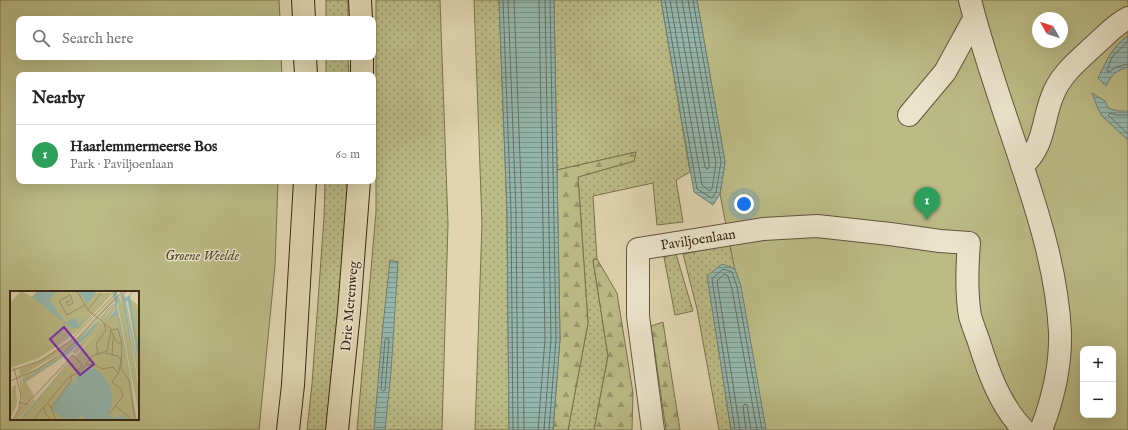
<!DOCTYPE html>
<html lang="en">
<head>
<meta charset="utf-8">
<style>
	:root { --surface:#fff; --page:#f2f2f2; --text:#222; --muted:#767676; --line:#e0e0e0; --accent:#8f2418 }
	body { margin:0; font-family:"IM FELL English",serif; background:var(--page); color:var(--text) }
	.controls { position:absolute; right:12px; bottom:12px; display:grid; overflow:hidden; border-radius:8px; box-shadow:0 4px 16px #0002 }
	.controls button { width:36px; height:36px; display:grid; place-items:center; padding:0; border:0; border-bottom:1px solid var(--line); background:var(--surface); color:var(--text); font:20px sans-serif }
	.compass { position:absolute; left:1032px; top:12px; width:36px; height:36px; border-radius:50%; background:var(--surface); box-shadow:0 4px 16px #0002; rotate:309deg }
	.you { position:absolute; left:744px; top:204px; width:14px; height:14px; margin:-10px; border:3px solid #fff; border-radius:50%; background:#1a73e8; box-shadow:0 0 0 6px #1a73e833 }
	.badge { display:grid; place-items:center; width:26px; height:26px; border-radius:50%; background:var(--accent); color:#fff; font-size:13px; font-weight:700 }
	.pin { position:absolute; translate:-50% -33px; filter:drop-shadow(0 1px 2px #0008) }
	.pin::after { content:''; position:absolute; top:21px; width:14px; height:12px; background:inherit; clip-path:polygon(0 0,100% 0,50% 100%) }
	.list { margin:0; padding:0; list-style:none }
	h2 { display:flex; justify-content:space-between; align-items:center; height:52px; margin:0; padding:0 16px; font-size:17px }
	h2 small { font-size:13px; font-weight:400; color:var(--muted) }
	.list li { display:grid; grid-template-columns:26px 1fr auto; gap:12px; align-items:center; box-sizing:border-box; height:60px; padding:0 16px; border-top:1px solid var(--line) }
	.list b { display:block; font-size:15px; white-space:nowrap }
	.list p { margin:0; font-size:13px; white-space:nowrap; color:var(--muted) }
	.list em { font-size:13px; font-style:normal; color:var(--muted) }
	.icon { flex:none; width:22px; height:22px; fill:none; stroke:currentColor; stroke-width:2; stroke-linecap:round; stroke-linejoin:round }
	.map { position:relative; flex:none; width:1128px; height:430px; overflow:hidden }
	.search { position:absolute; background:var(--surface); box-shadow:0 4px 16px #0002; left:16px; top:16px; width:360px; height:44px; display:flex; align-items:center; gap:10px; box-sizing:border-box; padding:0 14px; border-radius:8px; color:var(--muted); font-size:15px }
	.panel { position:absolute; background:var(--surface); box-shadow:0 4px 16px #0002; left:16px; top:72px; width:360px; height:112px; border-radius:8px }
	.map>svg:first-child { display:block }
	.grass { fill:url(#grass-dots); stroke:#7a724e }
	.forest { fill:url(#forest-firs); stroke:#7a724e }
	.park { fill:#bbbb86; stroke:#7a724e; fill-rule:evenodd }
	.water { fill:url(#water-rules); stroke:#707f72 }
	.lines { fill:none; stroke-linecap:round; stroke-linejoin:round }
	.shore { stroke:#677063; stroke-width:1 }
	.minor-casing { stroke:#64543d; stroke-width:24 }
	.highway-casing { stroke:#3a2917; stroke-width:24 }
	.minor { stroke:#ebe4cc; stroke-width:22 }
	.highway { stroke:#e0d5b0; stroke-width:22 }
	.labels { text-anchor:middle; stroke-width:3; stroke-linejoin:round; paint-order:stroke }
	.street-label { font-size:14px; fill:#3a2917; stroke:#ebe4cc }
	.park-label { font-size:14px; font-style:italic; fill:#54462d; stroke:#ebe4cc }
	.inset-road { fill:none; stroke:#9e9073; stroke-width:1 }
	.view { fill:#7b2cbf; fill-opacity:0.15; stroke:#7b2cbf; stroke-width:2 }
	.inset-edge { fill:none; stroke:#3a2917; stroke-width:2 }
</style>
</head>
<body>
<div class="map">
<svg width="1128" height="430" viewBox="0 0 1128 430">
	<defs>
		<pattern id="grass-dots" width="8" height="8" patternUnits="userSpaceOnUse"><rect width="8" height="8" fill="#bbbb86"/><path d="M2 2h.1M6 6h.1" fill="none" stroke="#99986d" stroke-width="1.8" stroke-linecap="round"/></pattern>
		<pattern id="forest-firs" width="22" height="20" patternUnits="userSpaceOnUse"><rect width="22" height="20" fill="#bbbb86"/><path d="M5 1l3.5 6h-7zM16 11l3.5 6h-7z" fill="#99986d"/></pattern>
		<pattern id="water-rules" width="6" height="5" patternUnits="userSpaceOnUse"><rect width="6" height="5" fill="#94b8af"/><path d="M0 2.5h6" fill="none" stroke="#7a968d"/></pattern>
	</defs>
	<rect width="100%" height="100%" fill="#e0d5b0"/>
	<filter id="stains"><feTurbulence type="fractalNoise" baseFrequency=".005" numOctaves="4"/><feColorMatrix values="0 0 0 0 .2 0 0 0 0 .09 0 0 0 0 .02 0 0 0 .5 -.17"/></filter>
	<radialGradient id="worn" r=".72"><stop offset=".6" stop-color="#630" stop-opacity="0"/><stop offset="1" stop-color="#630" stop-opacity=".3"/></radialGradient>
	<path class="grass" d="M326,0H348V19H326Z
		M376,0H440L448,224L442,430H357L376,212Z
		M474,0H499L507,212L509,430H475L482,224Z
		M554,0H661L690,172L676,180L683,222L657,225L653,183L593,196L597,259L593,260L608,356L594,430H568L588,323L578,177L634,161L636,152L557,170Z
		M326,57H348L349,75H326Z
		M325,181H349L331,430H307L312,384L324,218Z
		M758,244L861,245L708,277L731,430H719L697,309L683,254L730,245Z
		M676,254L693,311L675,315L664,257Z"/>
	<path class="forest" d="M636,152L634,161L578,177L588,323L568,430H553L560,339L557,170Z
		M597,259L617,293L633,393L632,430H594L608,356L593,260Z
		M663,322L680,430H666L651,326Z"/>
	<path class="park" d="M0,0H279L280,19H19V57H281L282,75H19V181H278L275,266L259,430H0ZM11,292H138V419H11Z
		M697,0H1128V430H766L720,194L725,162ZM1038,18H1062V42H1038ZM1083,349H1113V415H1083Z"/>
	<path class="water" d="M499,0H554L560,339L553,430H509L507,212Z
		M661,0H697L725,162L720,194L713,205L694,192Z
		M1128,36V67C1116,71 1112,74 1106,86L1098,78C1106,62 1112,46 1128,36Z
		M1092,93L1105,101L1108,108L1118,111H1128V140L1103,117L1098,109Z
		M390,260L398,262L391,372L385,430H374L382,335Z
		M722,264L735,269L741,286L766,430H731L707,276Z"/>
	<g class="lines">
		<path class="shore" d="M503,0L511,212L513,430
			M508,0L516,211L518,430
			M514,0L522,211L524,430
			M665,0L697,189L712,198L716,192L721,162L693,0
			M670,0L702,185L710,191L712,189L716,163L688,0
			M676,0L705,167L707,169L709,168V162L682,0
			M1128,41L1112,57L1107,71L1109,72L1116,67L1128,64
			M1128,115H1117L1110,113L1108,115L1128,134
			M388,338L389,340L385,390L383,391L381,389L385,340Z
			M538,430L545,339L539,0
			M544,430L551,339L545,0
			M549,430L556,339L550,0
			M735,430L712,279L723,269L732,272L737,287L762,430
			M740,430L717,281L724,274L728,276L732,289L757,430
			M746,430L743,406L745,404L747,405L751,430"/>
		<g class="minor-casing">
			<path id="minor" d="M970,0C984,56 1004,110 1022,165C1040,219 1057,274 1060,332C1061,366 1053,399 1041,430
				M909,115L945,72L974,19
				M1022,166C1045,146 1042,122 1052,97C1060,74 1080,59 1097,43C1107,34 1116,24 1128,18
				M653,430L638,316V249L763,229L817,226L890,234L940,241L969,243C967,267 966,292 970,316C972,323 975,331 978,339C988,371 1000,406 1024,430"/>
		</g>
		<g class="highway-casing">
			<path id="highway" d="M303,0L304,19
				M360,0L361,19
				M305,57L306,75
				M362,57V75
				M288,430L293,385L305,181
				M337,430L349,312L359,181"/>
		</g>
		<use href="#minor" class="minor"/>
		<use href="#highway" class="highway"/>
	</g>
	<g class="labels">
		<g class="street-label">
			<text transform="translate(698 239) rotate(-9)" y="5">Paviljoenlaan</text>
			<text transform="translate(349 306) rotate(-85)" y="5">Drie Merenweg</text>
		</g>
		<g class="park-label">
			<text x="202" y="260">Groene Weelde</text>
		</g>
	</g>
	<g transform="translate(10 291)">
		<rect width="129" height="129" fill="#e0d5b0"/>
		<path d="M113,0L112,8L129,100V124L108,15L109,5L112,14L110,4ZM104,6V9L58,57L11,85L9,78L27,71L67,46ZM116,9L129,76V93L115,10ZM105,10L93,28L105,14L107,15L96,31L107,48L89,28ZM88,29L98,37L68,68L66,65L92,36L66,63L63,61L16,91L24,105L18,112L12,110L8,78L12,92L13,94L12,86L49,65ZM86,32L88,33L79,44L59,64L14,91L52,65ZM63,65L66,67H64L26,110ZM23,108L25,110L8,129H4L11,114L19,113Z" fill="#bbbb86" fill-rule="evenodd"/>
		<path d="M6,94L7,113L0,128L2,96Z" fill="#bbbb86"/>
		<path d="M11,0L22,6L27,0L103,2L70,38L52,52L28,67L0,77V12ZM120,8L129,15V60L124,33ZM106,20L110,28L127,129H10Z" fill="#bbbb86"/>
		<path d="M29,0H47L39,8L55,32L65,26L68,34L79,24L69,36L62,38L22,6ZM69,0H85V4L77,13ZM102,0H106L109,8L107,15L129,129L107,23L96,31L106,18L105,14L91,27L105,12ZM117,0L114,4L116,7L124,0L120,5L129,59V76L118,10H115L129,100L112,8V3ZM86,32L88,33L79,44L58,63L13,92L14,89L52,65ZM64,67L11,129H9L58,73ZM80,74L81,78H86L92,83L100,95L103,108L99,124L104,127L113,124L118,129H75L72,124L65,129H55L42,119L47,108L62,90L68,93L65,87L78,79Z" fill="#94b8af"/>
		<path class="inset-road" d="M67,0L78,19L100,37L106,50L112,54L111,78L119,89L125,129M60,10L56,11L58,15L63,12L60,4L49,10L57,24L75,14M78,19L91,2M101,39L108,38L112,54M95,62L108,65L111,69L109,81L102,91L111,98L113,105L99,123M88,64L86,53L96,39L94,33M102,65L103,46M76,74L83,73L92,78L103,76L108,82M0,80L30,70L59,51L108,0M0,90L28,78L58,58L113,0M9,111H11L17,113H11ZM39,112L46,129M17,113L63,64L72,74L67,81M106,115L122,129M34,117L36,124L42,129M41,117L60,91L62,84M3,129L9,118L11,105L4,77M23,129L59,86L71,80L82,65L97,60L101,39"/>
		<path class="view" d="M54,36L84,73L70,84L40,48Z"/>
		<rect width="129" height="129" class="inset-edge"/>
	</g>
	<rect width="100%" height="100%" filter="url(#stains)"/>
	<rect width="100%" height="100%" fill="url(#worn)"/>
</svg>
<div class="controls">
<button>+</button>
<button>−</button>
</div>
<svg class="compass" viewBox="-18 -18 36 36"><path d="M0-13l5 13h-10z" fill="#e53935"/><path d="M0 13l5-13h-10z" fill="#767676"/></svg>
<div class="you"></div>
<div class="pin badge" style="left:927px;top:220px;background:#2e9e5b">1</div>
<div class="search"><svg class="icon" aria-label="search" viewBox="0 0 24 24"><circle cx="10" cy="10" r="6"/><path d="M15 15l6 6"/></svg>Search here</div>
<section class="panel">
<h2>Nearby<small></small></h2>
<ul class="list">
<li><span class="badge" style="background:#2e9e5b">1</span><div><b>Haarlemmermeerse Bos</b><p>Park · Paviljoenlaan</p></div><em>60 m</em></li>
</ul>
</section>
</div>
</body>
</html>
